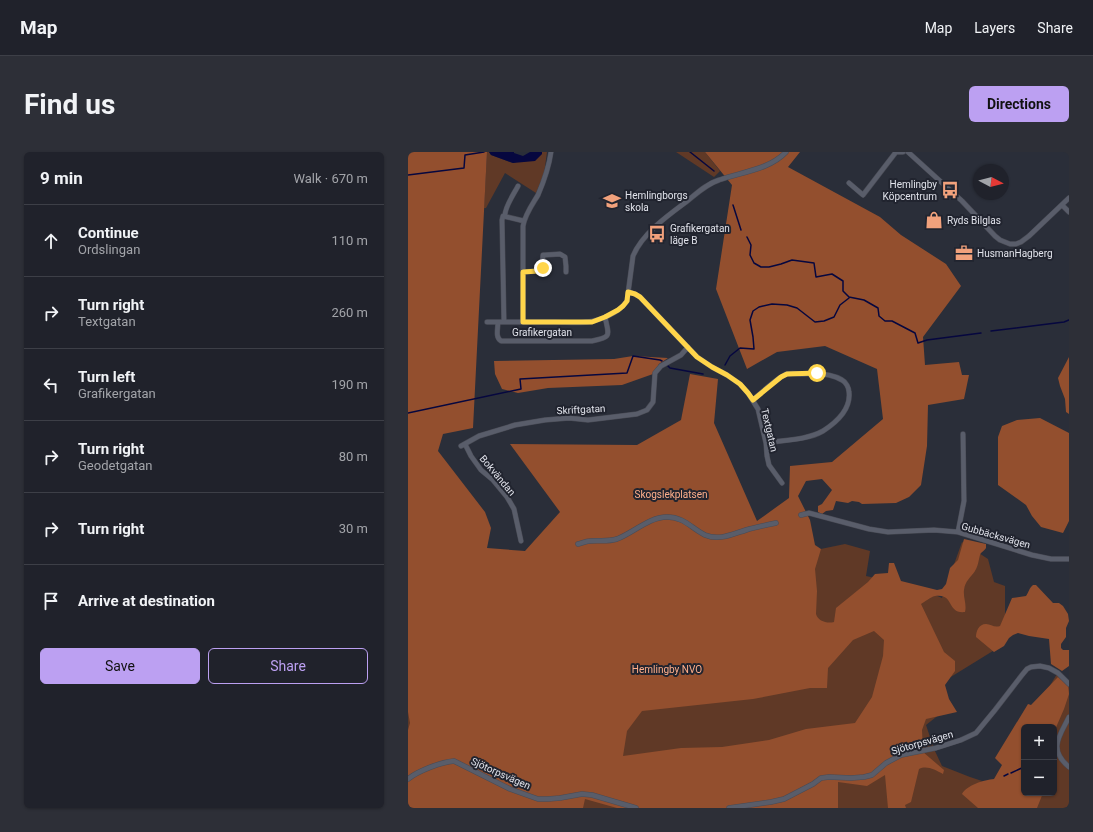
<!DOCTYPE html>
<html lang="en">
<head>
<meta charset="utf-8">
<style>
	:root { --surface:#20222b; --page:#2d2f37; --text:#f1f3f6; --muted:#a2a4a9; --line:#3d3f47; --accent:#bca0f2 }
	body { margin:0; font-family:Roboto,sans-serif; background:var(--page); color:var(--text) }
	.controls { position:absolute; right:12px; bottom:12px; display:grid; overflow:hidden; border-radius:6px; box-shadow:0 1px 3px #0004 }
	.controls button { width:36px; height:36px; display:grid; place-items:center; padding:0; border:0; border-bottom:1px solid var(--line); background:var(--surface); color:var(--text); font:20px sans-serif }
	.compass { position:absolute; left:565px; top:12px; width:36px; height:36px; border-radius:50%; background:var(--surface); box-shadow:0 1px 3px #0004; rotate:97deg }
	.stop { position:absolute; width:12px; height:12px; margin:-9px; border:3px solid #ffd54a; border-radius:50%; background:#fff }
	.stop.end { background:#ffd54a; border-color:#fff; box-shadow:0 1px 4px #0008 }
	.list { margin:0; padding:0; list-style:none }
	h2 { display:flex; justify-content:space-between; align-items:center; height:52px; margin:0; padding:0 16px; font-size:17px }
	h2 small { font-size:13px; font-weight:400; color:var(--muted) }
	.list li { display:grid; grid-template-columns:26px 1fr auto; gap:12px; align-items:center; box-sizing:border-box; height:72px; padding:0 16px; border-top:1px solid var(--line) }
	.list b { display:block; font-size:15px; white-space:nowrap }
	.list p { margin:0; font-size:13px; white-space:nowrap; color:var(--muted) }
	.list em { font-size:13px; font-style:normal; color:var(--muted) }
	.actions { display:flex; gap:8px; padding:12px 16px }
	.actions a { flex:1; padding:9px 0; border:1px solid var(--accent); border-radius:6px; text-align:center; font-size:14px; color:var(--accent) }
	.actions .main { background:var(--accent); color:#111 }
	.icon { flex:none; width:22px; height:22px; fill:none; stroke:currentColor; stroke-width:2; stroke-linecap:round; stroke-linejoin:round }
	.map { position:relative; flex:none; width:661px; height:656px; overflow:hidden; border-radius:6px }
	header { display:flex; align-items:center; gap:24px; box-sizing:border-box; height:56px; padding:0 20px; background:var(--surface); border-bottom:1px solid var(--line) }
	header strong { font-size:19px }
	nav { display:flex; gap:22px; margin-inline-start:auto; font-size:14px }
	.intro { display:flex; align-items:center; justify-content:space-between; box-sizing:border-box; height:96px; padding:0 24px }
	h1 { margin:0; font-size:28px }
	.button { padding:10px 18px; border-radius:6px; background:var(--accent); color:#111; font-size:14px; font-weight:700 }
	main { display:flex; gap:24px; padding:0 24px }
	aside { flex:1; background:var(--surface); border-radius:6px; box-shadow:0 1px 3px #0004 }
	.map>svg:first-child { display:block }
	.green { fill:#603926 }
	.forest { fill:#934f2e; fill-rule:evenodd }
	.water { fill:#06073f }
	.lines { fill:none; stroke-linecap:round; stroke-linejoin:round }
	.stream { stroke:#06073f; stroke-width:1.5 }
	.minor-casing { stroke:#494b55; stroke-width:5.5 }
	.minor { stroke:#595d6a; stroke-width:4.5 }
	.route { stroke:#ffd54a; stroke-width:5 }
	.labels { text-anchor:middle; stroke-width:4; stroke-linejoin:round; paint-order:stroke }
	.poi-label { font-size:10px; fill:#e1e3eb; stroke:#21242f; text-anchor:start }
	.street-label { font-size:10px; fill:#e1e3eb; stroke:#21242f }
	.park-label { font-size:10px; fill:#ffaf8b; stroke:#21242f }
</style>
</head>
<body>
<header>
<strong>Map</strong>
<nav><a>Map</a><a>Layers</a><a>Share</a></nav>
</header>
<div class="intro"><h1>Find us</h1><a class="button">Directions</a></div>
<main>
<aside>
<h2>9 min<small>Walk · 670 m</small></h2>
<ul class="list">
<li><svg class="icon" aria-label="ahead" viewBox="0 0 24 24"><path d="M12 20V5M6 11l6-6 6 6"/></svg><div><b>Continue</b><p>Ordslingan</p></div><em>110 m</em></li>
<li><svg class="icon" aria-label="right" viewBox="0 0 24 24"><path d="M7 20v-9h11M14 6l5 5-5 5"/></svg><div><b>Turn right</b><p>Textgatan</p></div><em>260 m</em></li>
<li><svg class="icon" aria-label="left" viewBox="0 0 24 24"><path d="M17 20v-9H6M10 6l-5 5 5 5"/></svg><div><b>Turn left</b><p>Grafikergatan</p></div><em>190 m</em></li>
<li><svg class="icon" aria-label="right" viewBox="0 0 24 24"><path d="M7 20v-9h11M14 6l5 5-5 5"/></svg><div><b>Turn right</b><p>Geodetgatan</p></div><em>80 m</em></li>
<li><svg class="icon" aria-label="right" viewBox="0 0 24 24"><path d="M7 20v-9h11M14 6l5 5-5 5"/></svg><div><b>Turn right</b></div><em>30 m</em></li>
<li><svg class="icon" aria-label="arrive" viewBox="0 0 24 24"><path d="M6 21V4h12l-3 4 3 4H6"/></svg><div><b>Arrive at destination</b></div></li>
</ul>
<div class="actions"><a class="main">Save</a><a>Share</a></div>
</aside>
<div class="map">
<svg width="661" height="656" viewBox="0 0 661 656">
	<rect width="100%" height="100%" fill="#2a2e39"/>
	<path class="green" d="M79,0H81L83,3L105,11L134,2V0H139L136,22L128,41L97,21L78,56H76Z
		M268,0H297L312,19L306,25Z
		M0,382L25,401L403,399L437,392L462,399L458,424L511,436L534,446L554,390L580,407L586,430L597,434V480L593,494L533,531L542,554L518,573L526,597L534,614L562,625L574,629H572L616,641H646V575H617L649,522L661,530V656H0Z"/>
	<path class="forest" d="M0,0H79L65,276L35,282L30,299L77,360L83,376L79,396L117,399L152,360L102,292L229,293L273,268L282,222L310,227L306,271L349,369L381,346L382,314L424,310L475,267L469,217L417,194L369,200L339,217L308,137L324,33L297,0H392L380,15L472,65L493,83L538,112L553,134L515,185L517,213L551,210L554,223H561L556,247L520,253L519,294L513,333L501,345L488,351L454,352L451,350L444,349L440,351L428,349L425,358L418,359L414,362L410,360V354L414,352L424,338L414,327L398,329L390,344L402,368L407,393L413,397L407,417L409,439L408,462C410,469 419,472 426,470L428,456L460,430L467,422L480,421L481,411H486L493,429L529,438L534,437L538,432L542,416L550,408L556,387L578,392V396C577,398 575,399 573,401C571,403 571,413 567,419C563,425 557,429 556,438C555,445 559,453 557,460C538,462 547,441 527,444C522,445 517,450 513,452L536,500L547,509V519L537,533L541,547L549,560L518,567L514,578L515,600L536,618L535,622C527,618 519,613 511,617L503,650L497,653L498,656H480L477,623L459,634L430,630V656H209L177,647L175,656H0V578L2,571L0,560ZM466,479L476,488L475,504L464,545L447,571L398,577L361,588L314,595L273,596L215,604L219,579L234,559L345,547L402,536H419L420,516L445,488Z
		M225,204L260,206L251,212L245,222L214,233L140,236L110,241L94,237L87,222L86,209L206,207Z
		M661,205V262L658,260L657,247L652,234L650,226Z
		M632,266L661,281V369L655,381L633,375L624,364L618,353L590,333V285L594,274L609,268Z
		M625,433H628L645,451H651L655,454L660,462L661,469L658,476V485L653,492V496L655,498H661V514L654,519L643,512L641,487L621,484L610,481L605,483L601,486L596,494L586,500L568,485C568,479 571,472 578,472C583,472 586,476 592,474L604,446L618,444C621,440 621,436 625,433Z
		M650,525L660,533L661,542L656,557L646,580V575H616V641H635L629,656H570L554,642C559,633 576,628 586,627L594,613L587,606L620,552L623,553Z"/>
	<path class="water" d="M81,0H106V1L115,4L122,0H134V2L127,9L105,11L83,3Z"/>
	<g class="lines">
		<path class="stream" d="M282,0L306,19
			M0,23L56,16L57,3L76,0
			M325,53L333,78
			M339,85L343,93L342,103L346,111L353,115H361L373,112L384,108L406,111L408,125L424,122L435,129V139L441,145L456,148L470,156L471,164L477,169H484L507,181L510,191L519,188L573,181
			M583,179L656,170L661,168
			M317,213L322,204L332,196L346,197L345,185L342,168L345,159L351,155L364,152L379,153L389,156L407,170L416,169L426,165L432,153L441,146
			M260,214L262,216L295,222
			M0,261L113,237L112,227L219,221L225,204L252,208L254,209
			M603,621L616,615
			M596,624L600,622"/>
		<g class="minor-casing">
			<path id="minor" d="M490,0H495
				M500,0L554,49L587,84L592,88L602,92H608L613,90L621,84L661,46
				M441,31L455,43L488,0
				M654,53L661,60
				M97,64C96,56 106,42 110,34
				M115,120L130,119L134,117L135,103H137L152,102L157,105L158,114V120
				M221,140L227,142L232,145L289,205L304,215L319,223L332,232L340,241L350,257L358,291L359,304L361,313L374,331
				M79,170C102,170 125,170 147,170C159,170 173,172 185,169C198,166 211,160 219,149L225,104C234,82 259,64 278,50C288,42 298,32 311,28C333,20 361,18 378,0
				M90,170C90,177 87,185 93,189H184C204,185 201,184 197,165
				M96,170L94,68L95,64L116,69
				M115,170V74C117,62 124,53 130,43C136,29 141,15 143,0
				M345,248C352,242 371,224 379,222C384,221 390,222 395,222C408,221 422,221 434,228C438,230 441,236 441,240C443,257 429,270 415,279C399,288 377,288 358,291
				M57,292L63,304L73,318L85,328L99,345L106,357L113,389
				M53,294L71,284L107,273L137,268L161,266L180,268L229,262L239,258L245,250L247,221L253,214L273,203L280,195
				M393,363L401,361L461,377L480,380L526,378L550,380L624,403L643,407H661
				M550,380L556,349L555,282
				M170,392C174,391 178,389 182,389C191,388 199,390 209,387C225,381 241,365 259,365C276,365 283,376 297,383C311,389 325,382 338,378C348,375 358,373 368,371
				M661,565C651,585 640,597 661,615
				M0,627C10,619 33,610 46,609L102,637L130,647H140L152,646L174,642L184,643L228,656
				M321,656L363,650L376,647L405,632L413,626L421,625L443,626L456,625L464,623L478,611L493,603L528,596L553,588L568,581L587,558L614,523L619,517L623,515L632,514L641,516L650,521L661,532"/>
		</g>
		<use href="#minor" class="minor"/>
	</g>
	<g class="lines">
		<path class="route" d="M135,116L134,117L130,119L115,120V170H184L197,165L210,158L215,154L219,149L220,140L227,142L232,145L289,205L304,215L319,223L332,232L340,241L345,248L373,225L379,222L409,221"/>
	</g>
	<defs>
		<g id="bus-bare" transform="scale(1.38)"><path d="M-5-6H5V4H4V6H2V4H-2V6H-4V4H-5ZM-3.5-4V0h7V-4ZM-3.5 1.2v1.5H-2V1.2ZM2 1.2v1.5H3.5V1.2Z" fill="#f1a17c" stroke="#21242f" stroke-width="2.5" paint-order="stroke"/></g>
		<g id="school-bare" transform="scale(1.38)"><path d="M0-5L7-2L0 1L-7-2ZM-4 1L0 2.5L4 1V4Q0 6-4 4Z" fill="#f1a17c" stroke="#21242f" stroke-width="2.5" paint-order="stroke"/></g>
		<g id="shop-bare" transform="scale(1.38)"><path d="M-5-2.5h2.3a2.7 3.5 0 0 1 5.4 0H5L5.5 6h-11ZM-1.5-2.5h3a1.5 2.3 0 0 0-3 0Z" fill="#f1a17c" stroke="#21242f" stroke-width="2.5" paint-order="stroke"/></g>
		<g id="office-bare" transform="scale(1.38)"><path d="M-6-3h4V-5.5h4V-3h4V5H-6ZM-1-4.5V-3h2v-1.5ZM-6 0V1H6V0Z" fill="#f1a17c" stroke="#21242f" stroke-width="2.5" paint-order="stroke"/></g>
	</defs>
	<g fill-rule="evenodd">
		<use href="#bus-bare" x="542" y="38"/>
		<use href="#school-bare" x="204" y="49"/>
		<use href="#shop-bare" x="526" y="68"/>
		<use href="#bus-bare" x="249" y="82"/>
		<use href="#office-bare" x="556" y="101"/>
	</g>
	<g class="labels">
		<g class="poi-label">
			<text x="529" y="36" text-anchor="end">Hemlingby<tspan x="529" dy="12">Köpcentrum</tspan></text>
			<text x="217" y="47">Hemlingborgs<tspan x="217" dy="12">skola</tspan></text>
			<text x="539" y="72">Ryds Bilglas</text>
			<text x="262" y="80">Grafikergatan<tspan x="262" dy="12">läge B</tspan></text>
			<text x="569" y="105">HusmanHagberg</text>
		</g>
		<g class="street-label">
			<text x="134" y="184">Grafikergatan</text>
			<text transform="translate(173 257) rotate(-3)" y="4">Skriftgatan</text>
			<text transform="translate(362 278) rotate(77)" y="4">Textgatan</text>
			<text transform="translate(90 323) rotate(50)" y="4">Bokvändan</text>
			<text transform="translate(588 383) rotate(16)" y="4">Gubbäcksvägen</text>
			<text transform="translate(514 590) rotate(-16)" y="4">Sjötorpsvägen</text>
			<text transform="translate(93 621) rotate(24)" y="4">Sjötorpsvägen</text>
		</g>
		<g class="park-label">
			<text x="263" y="346">Skogslekplatsen</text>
			<text x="259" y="521">Hemlingby NVO</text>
		</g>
	</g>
</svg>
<div class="controls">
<button>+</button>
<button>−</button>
</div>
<svg class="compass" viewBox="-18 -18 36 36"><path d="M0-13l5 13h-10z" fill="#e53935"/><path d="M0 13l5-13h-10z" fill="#a2a4a9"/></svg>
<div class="stop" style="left:409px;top:221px"></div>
<div class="stop end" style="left:135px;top:116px"></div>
</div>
</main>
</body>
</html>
